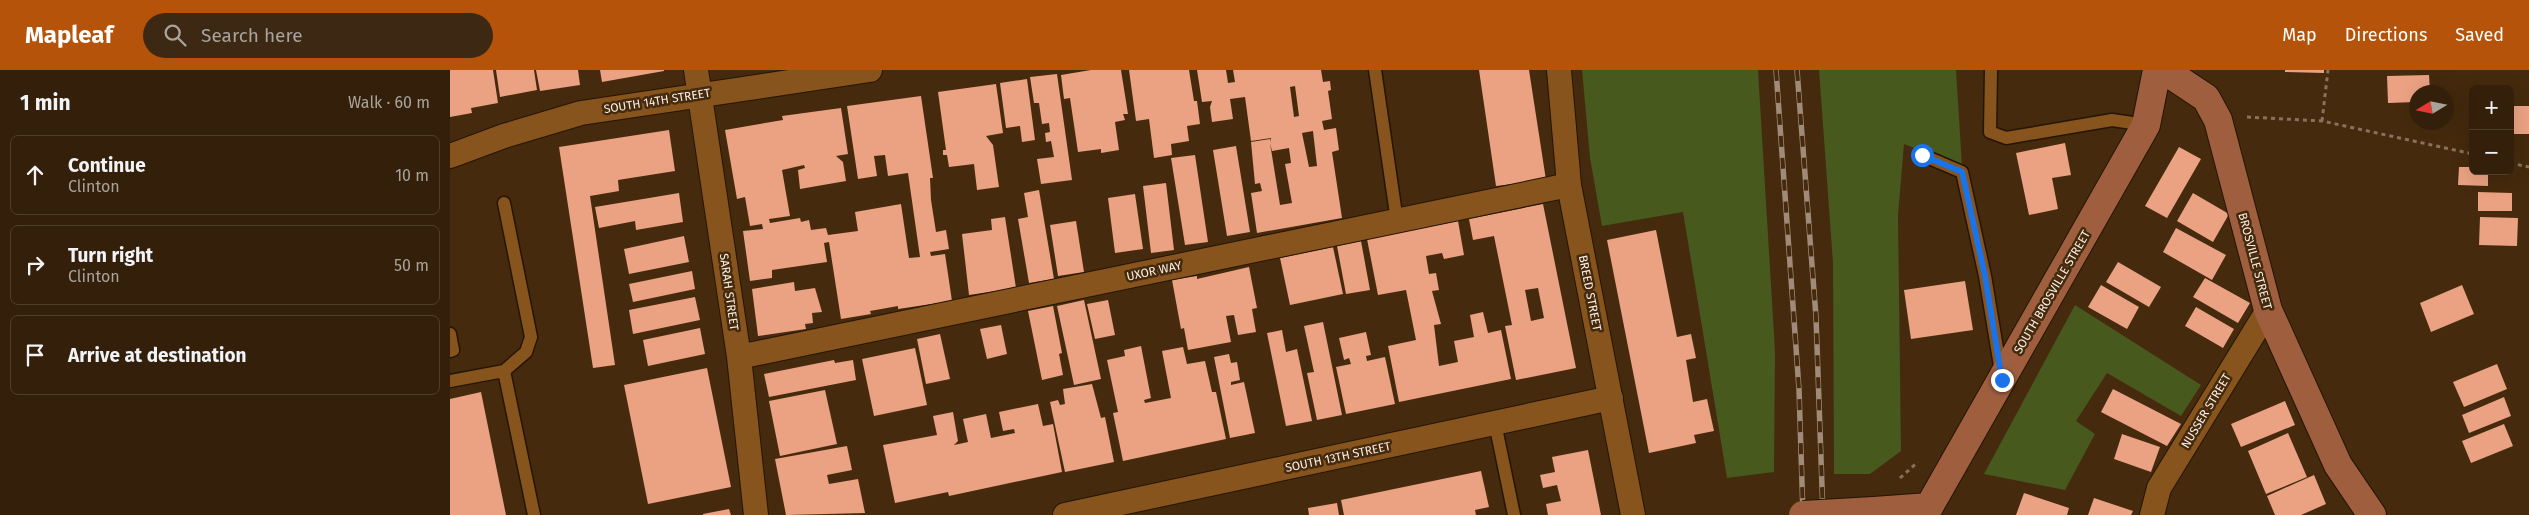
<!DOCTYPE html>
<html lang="en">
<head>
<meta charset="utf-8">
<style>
	:root { --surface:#34200a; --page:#3c2813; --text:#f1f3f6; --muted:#a9a39c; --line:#4e3e2b; --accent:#b45309 }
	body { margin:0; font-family:"Fira Sans",sans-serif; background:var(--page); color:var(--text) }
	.controls { position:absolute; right:15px; top:15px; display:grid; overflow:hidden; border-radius:8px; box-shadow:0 5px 20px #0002 }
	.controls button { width:45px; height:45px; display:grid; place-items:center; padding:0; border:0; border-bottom:1px solid var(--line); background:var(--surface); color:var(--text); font:25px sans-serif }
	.compass { position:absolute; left:1959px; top:15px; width:45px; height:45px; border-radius:50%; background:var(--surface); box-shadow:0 5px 20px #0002; rotate:260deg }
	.stop { position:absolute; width:15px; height:15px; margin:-11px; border:4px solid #1a73e8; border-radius:50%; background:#fff }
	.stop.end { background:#1a73e8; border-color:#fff; box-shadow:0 1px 5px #0008 }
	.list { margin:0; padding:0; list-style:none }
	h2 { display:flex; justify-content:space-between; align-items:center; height:65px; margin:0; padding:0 20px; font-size:21px }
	h2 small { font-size:16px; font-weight:400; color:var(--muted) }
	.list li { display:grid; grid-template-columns:32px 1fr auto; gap:15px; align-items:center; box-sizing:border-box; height:80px; margin:0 10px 10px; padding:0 10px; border:1px solid var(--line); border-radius:8px }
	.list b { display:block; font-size:19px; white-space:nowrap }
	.list p { margin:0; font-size:16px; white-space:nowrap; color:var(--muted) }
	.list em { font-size:16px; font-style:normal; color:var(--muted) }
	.icon { flex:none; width:28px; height:28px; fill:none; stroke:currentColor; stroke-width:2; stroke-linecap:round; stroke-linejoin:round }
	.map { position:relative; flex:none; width:2079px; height:445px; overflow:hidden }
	header { display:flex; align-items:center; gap:30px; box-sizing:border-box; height:70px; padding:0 25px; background:var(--accent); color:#fff }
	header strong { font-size:24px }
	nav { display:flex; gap:28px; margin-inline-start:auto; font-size:18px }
	.search { width:350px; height:45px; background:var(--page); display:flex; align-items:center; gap:12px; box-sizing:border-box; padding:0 18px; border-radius:28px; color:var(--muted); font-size:19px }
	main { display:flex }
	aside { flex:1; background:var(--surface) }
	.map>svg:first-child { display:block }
	.green { fill:#47591c }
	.building { fill:#eaa283; fill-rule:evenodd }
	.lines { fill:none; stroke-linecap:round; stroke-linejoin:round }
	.lane-casing { stroke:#251505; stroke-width:15 }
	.street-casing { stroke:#251505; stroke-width:26 }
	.secondary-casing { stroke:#251505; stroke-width:30 }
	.path { stroke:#88725c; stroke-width:3; stroke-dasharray:4 4; stroke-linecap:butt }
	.lane { stroke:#86541c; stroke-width:12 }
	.street { stroke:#86541c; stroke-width:24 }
	.secondary { stroke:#9f5f3f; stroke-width:28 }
	.rail-casing { stroke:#9f8b77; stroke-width:5.5 }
	.rail { stroke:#452a0d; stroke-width:4; stroke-dasharray:11; stroke-linecap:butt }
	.secondary-bridge-casing { stroke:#251505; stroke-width:30; stroke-linecap:butt }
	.secondary-bridge { stroke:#9f5f3f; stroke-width:28 }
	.route { stroke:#1a73e8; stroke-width:6 }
	.labels { text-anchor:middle; stroke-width:5; stroke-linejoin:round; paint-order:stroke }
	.street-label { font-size:12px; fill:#fbefe4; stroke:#452a0d }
</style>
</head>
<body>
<header>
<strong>Mapleaf</strong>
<div class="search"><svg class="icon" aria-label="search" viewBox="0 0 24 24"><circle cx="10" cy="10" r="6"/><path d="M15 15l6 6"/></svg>Search here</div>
<nav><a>Map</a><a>Directions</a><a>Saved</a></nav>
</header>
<main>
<aside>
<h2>1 min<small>Walk · 60 m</small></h2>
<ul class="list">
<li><svg class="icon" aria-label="ahead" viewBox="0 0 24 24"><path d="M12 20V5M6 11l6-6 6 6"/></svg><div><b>Continue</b><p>Clinton</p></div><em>10 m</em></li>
<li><svg class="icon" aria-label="right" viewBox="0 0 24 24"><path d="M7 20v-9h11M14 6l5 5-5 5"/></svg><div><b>Turn right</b><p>Clinton</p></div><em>50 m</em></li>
<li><svg class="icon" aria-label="arrive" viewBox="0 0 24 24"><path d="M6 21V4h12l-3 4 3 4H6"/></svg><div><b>Arrive at destination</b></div></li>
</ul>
</aside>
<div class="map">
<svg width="2079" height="445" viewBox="0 0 2079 445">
	<rect width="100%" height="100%" fill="#452a0d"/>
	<path class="green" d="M1132,0H1308L1325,281L1324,402L1277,408L1233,142L1152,156L1140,88Z
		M1369,0H1506L1512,96L1454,74L1448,145L1451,381L1420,404H1384L1383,193Z
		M1625,235L1751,315L1731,346L1657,303L1626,351L1645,364L1615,420L1534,404Z"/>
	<path class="building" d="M0,0H43L48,33L21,38L22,43L0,47Z
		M46,0H84L87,20L50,27Z
		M86,0H128L130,15L90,21Z
		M150,0H214V1L152,12Z
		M641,0H671L678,44H673L675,50L665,52L669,80L651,83V79L628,82L620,28L614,29L611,5Z
		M679,0H739L744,31H747L750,54L737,56L739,71L721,74L722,85L704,88L699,49L686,51Z
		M747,0H776L778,13L785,12L783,0H871L873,12L880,11L881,20L878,21L882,49L872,51L874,60L886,58L889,80L882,82L892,148L807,163L801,123L812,121L810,113L805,114L801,72L820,69V72L821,68L801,71L795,27L780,29L783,49L762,52L760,37L762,31L752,32ZM845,16L849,46L844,47L840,17ZM863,61L867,96L859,97L852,63ZM820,73L822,81L839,78L841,93L835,94L842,133L830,135Z
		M1029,0H1079L1096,110L1046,116Z
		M1835,0H1874V3L1835,2Z
		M607,4L622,110L591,114L587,89L604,87L601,71L596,72L595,63L600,62L599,53L592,54L589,33H584L580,7Z
		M1979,5L1980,22H1966V32L1938,33L1937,6Z
		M577,9L585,70L572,72L570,56L556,58L550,13Z
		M546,14L553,63L536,66L543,75L549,117L527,120L524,94L499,97L497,85H493V80H496L488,22Z
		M471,26L483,108H480L481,130L486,162L496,160L499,179L480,182L481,186L495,184L502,231L448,239V236L420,241L421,244L391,249L379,172L374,173L377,192L322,200V208L300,211L293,161L313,159L312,154L300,156L295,127L287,129L275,60L333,50L332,46L391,38L398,84L386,86L393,92L396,111L350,119L348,100L355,98L354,95L332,100L340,146L319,149L320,153L350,148L351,152L359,150L361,160L376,158L378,165L408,161L405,142L451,134L459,188L470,187L458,103L438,106L435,85L424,86L427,106L408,109L397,36Z
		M2060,36H2079V64H2060Z
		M219,60L225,101L168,110L169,121L140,126L165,295L143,298L109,77Z
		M1615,73L1621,105L1602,108L1608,139L1579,145L1566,83Z
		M786,76L800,162L777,166L763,80Z
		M1729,77L1751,89L1717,148L1695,136Z
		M745,85L758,172L735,175L721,88Z
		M2009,97H2023V101H2038V116L2008,115Z
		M716,113L724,180L701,183L693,116Z
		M589,120L604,209L579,213L568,149L578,147L574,123Z
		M2028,122L2062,123V141H2028Z
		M229,123L233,152L186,160L185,151L149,158L145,137Z
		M1743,123L1779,144L1763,172L1727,151Z
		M685,124L693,179L665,183L658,128Z
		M1093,134L1126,298L1066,310L1055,256L1062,255L1044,166L1023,170L1019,149ZM1088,218L1094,248L1081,251L1075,220Z
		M555,147L566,218L519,225L512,164L542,160L541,149Z
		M2030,147L2068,148L2067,176L2029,175Z
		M626,151L634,202L608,206L600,155Z
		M1008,151L1014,185L994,189L992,183L976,186L979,204L986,203L989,220L982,221L991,254L984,255L989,296L1008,292L1004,271L1024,267L1020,245L1033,242L1038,263L1051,260L1061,309L949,332L938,276L966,270L956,220L928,225L917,169Z
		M1726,158L1776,185L1762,210L1713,182Z
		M1206,160L1227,267L1241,264L1246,288L1236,290L1243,332L1257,329L1264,361L1244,365L1246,373L1199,383L1157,170Z
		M234,166L239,192L179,204L174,179Z
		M911,171L920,220L896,224L887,176Z
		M883,177L893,224L840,235L830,188Z
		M1668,192L1711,217L1699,237L1656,212Z
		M799,197L807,238L802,239L806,262L788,265L784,245L776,246L781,272L738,280L734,258L731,259L722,210L747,206V209Z
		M242,201L245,219L183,232L179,214Z
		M1755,208L1800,233L1788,253L1743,227Z
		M1515,211L1523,260L1461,269L1454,220Z
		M344,212L345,221L365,218L372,242L362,243L363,253L355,254L356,259L308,266L302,219Z
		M1651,215L1689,237L1677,259L1638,237Z
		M2012,215L2024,244L1981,262L1970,233Z
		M245,227L250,250L183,264L179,240Z
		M634,230L651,309L624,315L607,236Z
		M658,230L665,265L645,269L637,234Z
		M603,236L612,283L609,284L613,305L592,310L578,241Z
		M1746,237L1784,259L1773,278L1735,256Z
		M873,252L892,345L867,350L857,303L864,302L854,256Z
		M551,255L557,284L537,289L530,259Z
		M250,258L255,284L198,296L193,270Z
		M832,260L836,282L847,279L862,351L836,356L817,263Z
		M916,262L921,285L916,286L917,291L935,287L945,334L896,344L886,297L901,294L899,288L894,290L889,268Z
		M490,264L500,309L476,314L467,269Z
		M691,276L701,328L694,330L695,333L721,328L712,281L733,277L737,294L755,291L762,322H766L776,369L673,391L663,343L668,342L657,290L675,286L674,280Z
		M465,278L477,335L424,346L412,289Z
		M779,284L781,293L787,292L790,310L781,312V315L794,312L805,363L780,368L764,287Z
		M384,290L385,293L403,290L406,310L319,327L314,304Z
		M2047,294L2057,319L2014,337L2003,312Z
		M257,298L281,417L198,434L174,315Z
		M642,314L651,348L655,347L664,392L615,402L600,332L608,330L610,335L615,334L613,319Z
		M1663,319L1731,354L1717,376L1651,342Z
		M375,320L387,374L330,386L319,331Z
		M31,322L56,445H0V329Z
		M2054,327L2061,346L2019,363L2012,345Z
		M1835,331L1845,355L1791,377L1781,354Z
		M588,334L593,356L603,354L612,402L499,426L498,422L445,433L433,375L487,365L483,346L503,342L508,371L504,375L518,372L513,349L536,344L541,368L565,363L564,359L553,361L549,342Z
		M2054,354L2063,376L2021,393L2012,371Z
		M1838,363L1857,407L1816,424L1798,381Z
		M1672,364L1710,377L1701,402L1664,389Z
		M397,376L402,400L377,405L379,414L408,409L415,443L336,445L325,389Z
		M1138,380L1151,445H1098L1096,434L1111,431L1107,415L1093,418L1090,405L1105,402L1102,387Z
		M1031,401L1039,437L1025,440L1026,445H894L891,430Z
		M1864,405L1876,434L1851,445H1825L1817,426Z
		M1574,423L1619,438L1617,445H1566Z
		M1644,428L1683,441L1681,445H1638Z
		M887,433L889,445H859L858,438Z
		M279,439L281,445H253V444Z"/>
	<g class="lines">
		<g class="lane-casing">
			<path id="lane" d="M925,0L947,151
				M1541,0L1540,62L1556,68L1662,50L1696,55
				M1472,85L1512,102L1535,206L1551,302
				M0,264L3,280L0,281
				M54,301L76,282L81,267L54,133
				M0,311L54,301L84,445
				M1045,353L1064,445"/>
		</g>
		<g class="street-casing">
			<path id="street" d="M246,0L289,287L306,445
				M1109,0L1119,115L1183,445
				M0,86L54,66L131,43L420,0
				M289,287L1119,115
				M615,445L1161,328
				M1702,445L1709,418L1818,240"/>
		</g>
		<g class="secondary-casing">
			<path id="secondary" d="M1714,0L1756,28L1768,50L1818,240L1888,395L1922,445
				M1424,441L1479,437L1696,55L1707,0"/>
		</g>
		<path class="path" d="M1797,47L1872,51L2023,84
			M1872,51L1878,0
			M2060,93L2079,97
			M1450,408L1468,392"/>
		<use href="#lane" class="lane"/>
		<use href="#street" class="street"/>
		<use href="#secondary" class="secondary"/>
		<g class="rail-casing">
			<path id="rail" d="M1326,0L1349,319L1353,445
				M1347,0L1366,247L1373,445"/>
		</g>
		<use href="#rail" class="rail"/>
		<g class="secondary-bridge-casing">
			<path id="secondary-bridge" d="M1353,445L1424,441"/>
		</g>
		<use href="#secondary-bridge" class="secondary-bridge"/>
	</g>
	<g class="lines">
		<path class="route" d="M1472,85L1512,102L1535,206L1552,310"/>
	</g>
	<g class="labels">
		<g class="street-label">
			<text transform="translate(207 31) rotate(-9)" y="4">SOUTH 14TH STREET</text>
			<text transform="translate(1805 191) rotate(75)" y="4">BROSVILLE STREET</text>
			<text transform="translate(704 201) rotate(-12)" y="4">UXOR WAY</text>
			<text transform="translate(279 222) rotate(82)" y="4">SARAH STREET</text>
			<text transform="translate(1602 222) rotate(-60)" y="4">SOUTH BROSVILLE STREET</text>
			<text transform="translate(1140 223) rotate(79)" y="4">BREED STREET</text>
			<text transform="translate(1756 341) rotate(-59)" y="4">NUSSER STREET</text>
			<text transform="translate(888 387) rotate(-12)" y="4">SOUTH 13TH STREET</text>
		</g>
	</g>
</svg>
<div class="controls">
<button>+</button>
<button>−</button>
</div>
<svg class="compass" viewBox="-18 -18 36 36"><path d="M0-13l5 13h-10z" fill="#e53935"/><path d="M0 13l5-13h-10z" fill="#a9a39c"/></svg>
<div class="stop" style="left:1472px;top:85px"></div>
<div class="stop end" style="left:1552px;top:310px"></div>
</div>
</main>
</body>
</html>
